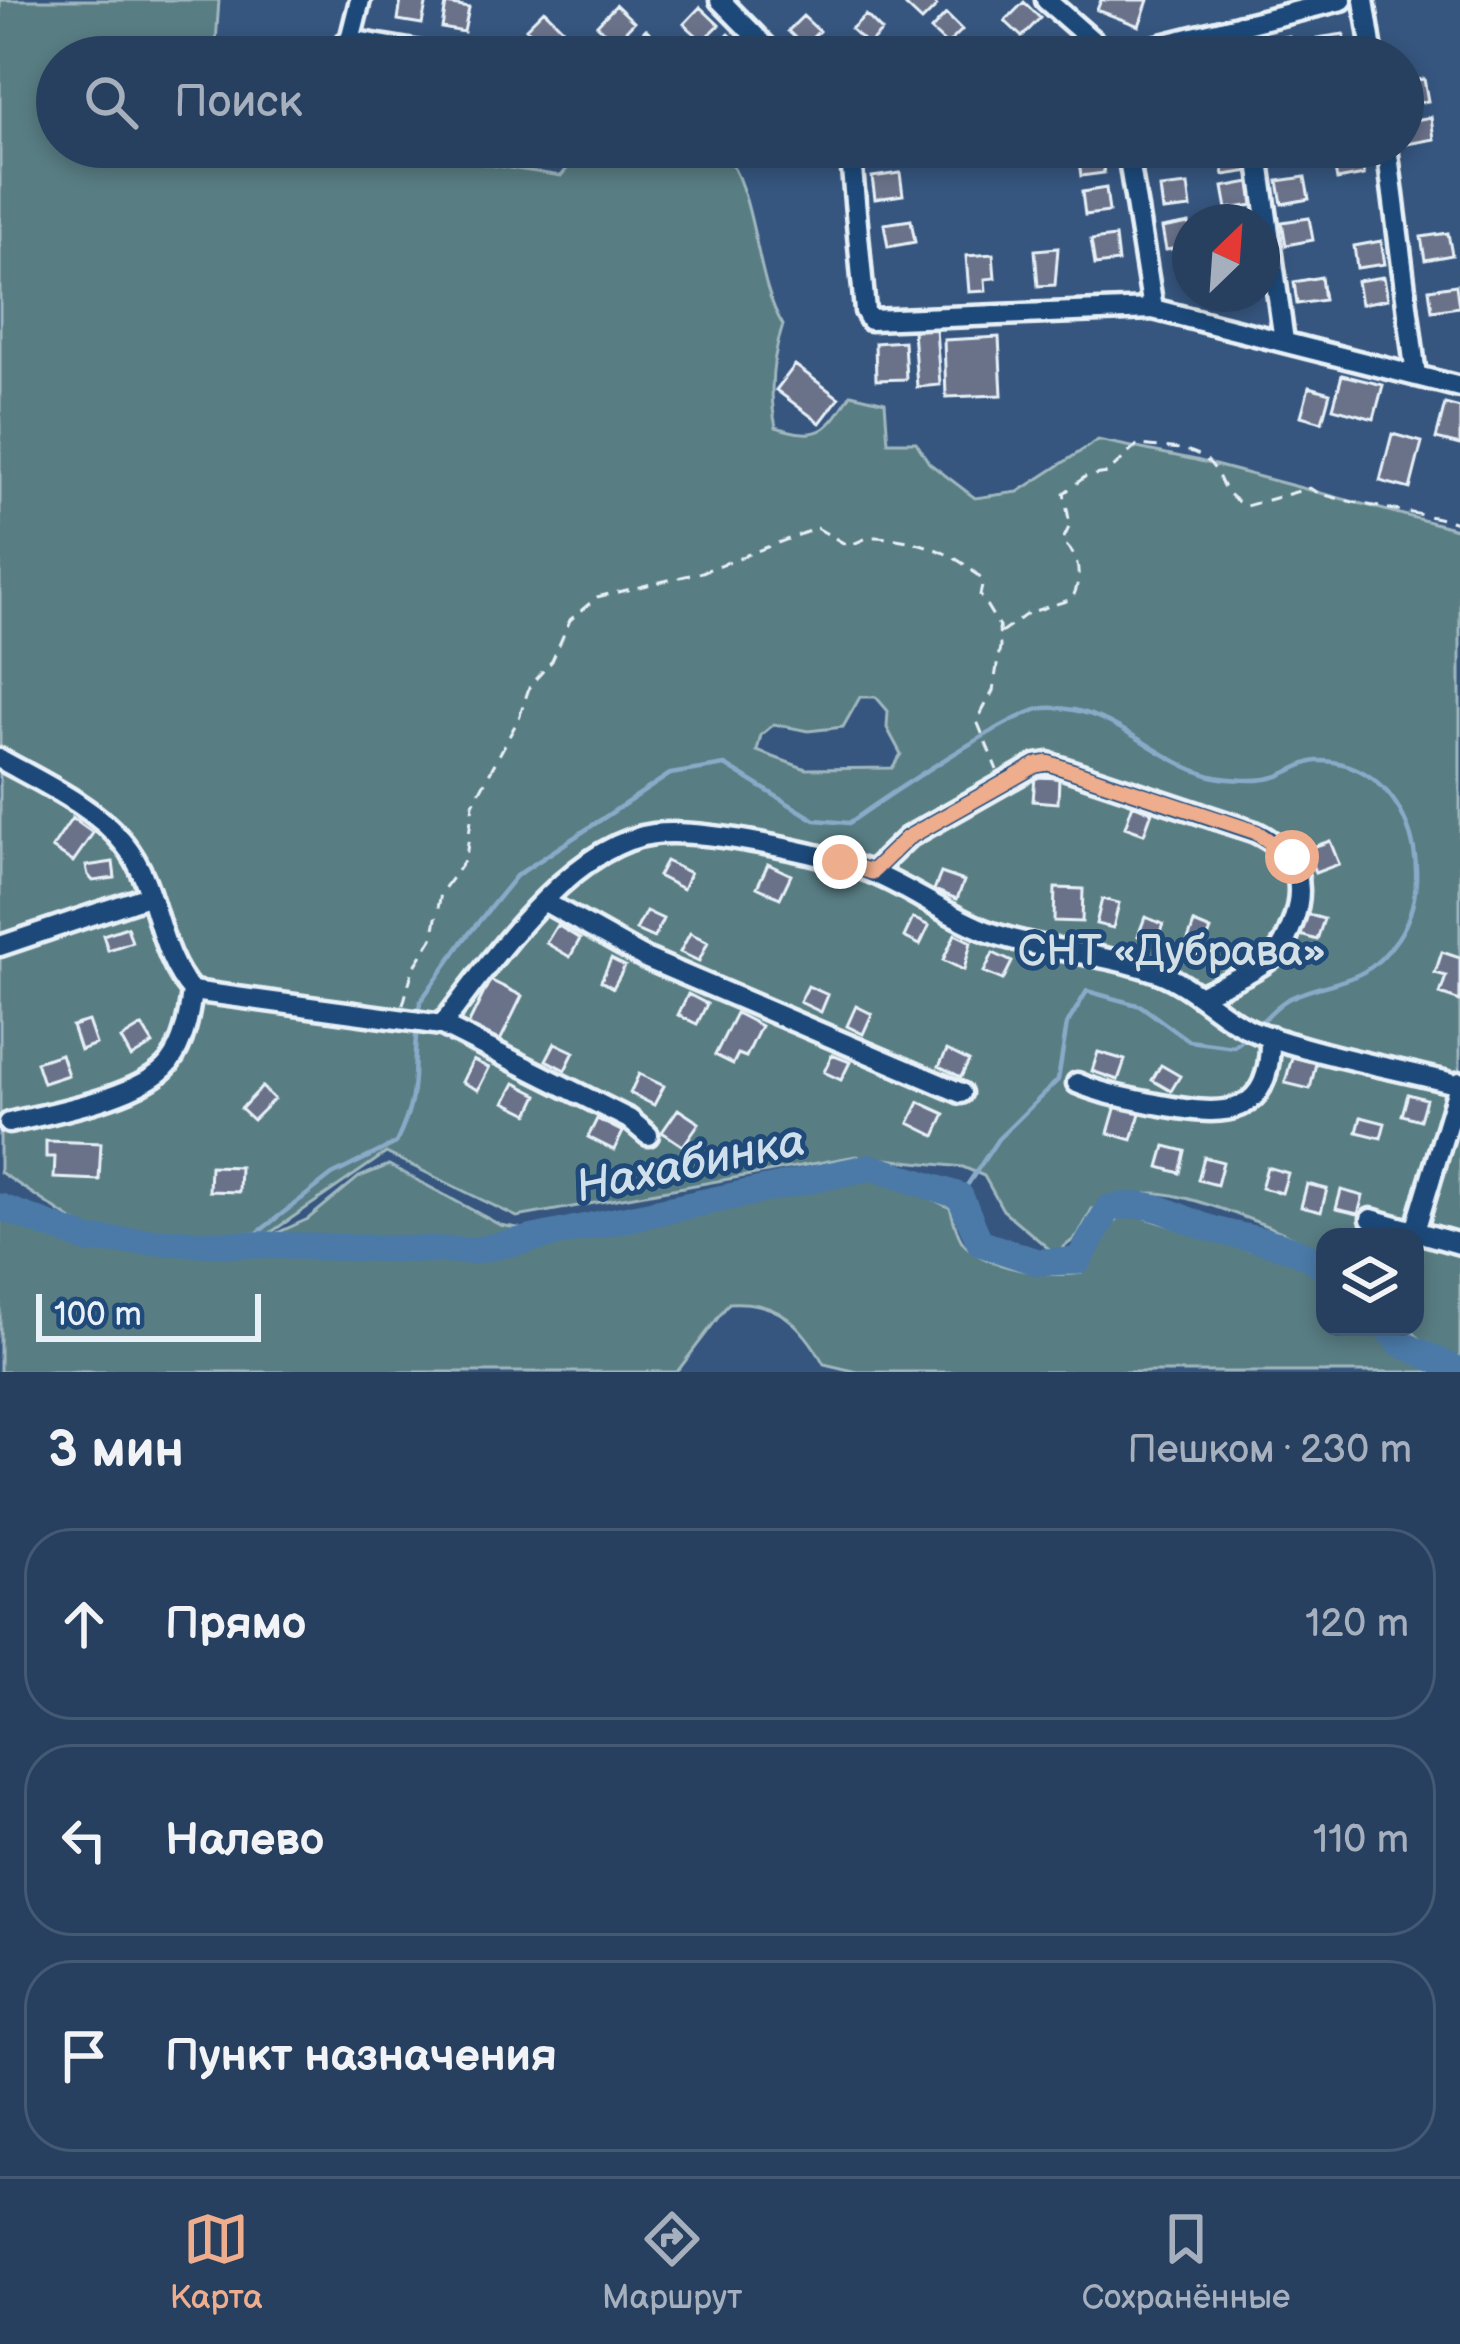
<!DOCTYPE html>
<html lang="ru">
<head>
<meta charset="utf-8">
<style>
	:root { --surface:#28405f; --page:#304765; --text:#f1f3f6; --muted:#a5afbd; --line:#445974; --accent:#eead8d }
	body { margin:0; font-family:"Balsamiq Sans",sans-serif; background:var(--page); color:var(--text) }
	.controls { position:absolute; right:36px; bottom:36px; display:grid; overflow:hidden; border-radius:24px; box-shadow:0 6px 18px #0003 }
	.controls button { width:108px; height:108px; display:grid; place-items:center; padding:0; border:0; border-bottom:3px solid var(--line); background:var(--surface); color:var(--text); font:60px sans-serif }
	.compass { position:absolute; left:1172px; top:204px; width:108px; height:108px; border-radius:50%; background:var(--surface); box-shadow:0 6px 18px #0003; rotate:25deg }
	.scale { position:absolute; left:36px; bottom:30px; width:225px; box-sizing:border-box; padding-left:12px; border:6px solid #e8f1f8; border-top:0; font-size:33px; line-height:42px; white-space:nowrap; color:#e8f1f8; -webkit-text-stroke:9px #1f4a7a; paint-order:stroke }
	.stop { position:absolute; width:36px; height:36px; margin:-27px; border:9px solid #eead8d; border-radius:50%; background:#fff }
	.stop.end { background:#eead8d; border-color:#fff; box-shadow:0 3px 12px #0008 }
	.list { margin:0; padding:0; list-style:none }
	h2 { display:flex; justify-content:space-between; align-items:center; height:156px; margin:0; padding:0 48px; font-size:51px }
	h2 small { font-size:39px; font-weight:400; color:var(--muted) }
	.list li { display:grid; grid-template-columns:78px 1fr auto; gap:36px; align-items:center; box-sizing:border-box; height:192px; margin:0 24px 24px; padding:0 24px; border:3px solid var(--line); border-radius:48px }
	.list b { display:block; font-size:45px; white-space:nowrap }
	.list em { font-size:39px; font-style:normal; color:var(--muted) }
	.icon { flex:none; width:66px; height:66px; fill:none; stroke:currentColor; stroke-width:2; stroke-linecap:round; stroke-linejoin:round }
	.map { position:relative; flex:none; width:1460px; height:1372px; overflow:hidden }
	.search { position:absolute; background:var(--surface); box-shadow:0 6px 18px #0003; left:36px; right:36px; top:36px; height:132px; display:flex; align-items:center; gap:30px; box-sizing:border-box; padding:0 42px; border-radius:66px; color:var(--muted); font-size:45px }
	.sheet { height:804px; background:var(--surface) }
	nav { display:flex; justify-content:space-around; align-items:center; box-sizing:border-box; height:168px; border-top:3px solid var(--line); background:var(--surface); font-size:33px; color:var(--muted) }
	nav a { display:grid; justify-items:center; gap:6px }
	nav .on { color:var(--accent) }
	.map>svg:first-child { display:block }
	.green { fill:#587d83; stroke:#a0b7be; stroke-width:3; fill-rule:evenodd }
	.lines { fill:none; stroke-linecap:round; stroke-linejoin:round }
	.stream { stroke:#8aaac8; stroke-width:4.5 }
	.river { stroke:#4b7aa8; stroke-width:27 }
	.building { fill:#6a728a; stroke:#e8f1f8; stroke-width:3 }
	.minor-casing { stroke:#e8f1f8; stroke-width:27 }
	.path { stroke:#e8f1f8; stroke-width:3; stroke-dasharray:12 9; stroke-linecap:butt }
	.minor { stroke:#1f4a7a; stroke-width:18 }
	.route { stroke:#eead8d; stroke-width:15 }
	.labels { text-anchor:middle; stroke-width:10; stroke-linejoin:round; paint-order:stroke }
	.park-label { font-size:42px; fill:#d2e0e6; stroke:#1f4a7a }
	.water-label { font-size:45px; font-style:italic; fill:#d0dfec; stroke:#1f4a7a }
</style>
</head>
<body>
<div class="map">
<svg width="1460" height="1372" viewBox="0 0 1460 1372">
	<rect width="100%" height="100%" fill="#36567f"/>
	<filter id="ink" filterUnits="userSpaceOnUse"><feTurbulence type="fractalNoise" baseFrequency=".00833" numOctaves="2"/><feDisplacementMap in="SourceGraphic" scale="24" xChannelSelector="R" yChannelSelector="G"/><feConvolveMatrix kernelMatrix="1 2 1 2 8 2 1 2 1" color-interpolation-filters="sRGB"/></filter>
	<g filter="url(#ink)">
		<path class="green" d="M0,0H219L215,57H57V147H376L561,176L585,147H720C758,190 753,277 783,325C772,358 769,394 776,427C820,441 827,432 851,394L885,402L888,442H916L929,463L975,498L1018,492L1098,440L1196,460L1460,530V1360L1427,1345L1407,1327H1415V1237H1325V1255C1300,1235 1197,1198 1166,1194C1140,1190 1115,1200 1092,1209L1078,1236L1055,1254L1003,1210L984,1176L963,1167L856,1156L517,1217L386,1153L270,1233L93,1234L0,1172ZM860,697H876L888,711L887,728L901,754L892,768L806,769L757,751L761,735L774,724L808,731L843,727Z
			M389,1165L500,1225L570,1237L843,1178L887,1177L950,1208C954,1219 956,1235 964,1244C987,1269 1051,1278 1082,1273C1098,1248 1101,1221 1133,1214L1249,1250L1284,1254L1325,1281V1327H1372L1393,1346L1450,1372H858L824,1364C802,1324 777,1300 729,1303L677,1372H0V1216L49,1238L100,1252L230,1254L308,1219L359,1177Z"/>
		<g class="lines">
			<path class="stream" d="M419,1015L420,1002L463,941L516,876L670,774L725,765L815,820L849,823C880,801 1014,710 1045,708C1111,704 1152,759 1211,776C1227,780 1260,782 1275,777C1288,773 1303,762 1317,761C1405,759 1441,873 1398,938C1363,989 1334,977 1290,998C1277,1004 1265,1019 1255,1028
				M960,1196L998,1139L1058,1080L1067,1024L1087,991L1141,1006L1189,1041L1234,1047L1247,1036
				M243,1244L332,1175L396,1143C421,1089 411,1079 417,1026"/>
			<path class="river" d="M0,1207L88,1240L473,1251L871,1167L960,1196L980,1243L1037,1262L1078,1261L1109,1208C1154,1200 1161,1210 1200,1225C1242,1241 1288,1238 1325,1268
				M1386,1327L1400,1343L1460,1371"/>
		</g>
		<path class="building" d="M401,0H427L422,24L398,20Z
			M912,0H931L937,6L922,21L906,6Z
			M1101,0H1148L1139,26L1097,10Z
			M1024,2L1040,18L1022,37L1005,21Z
			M446,4L469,8L464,32L442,28Z
			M616,5L634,22L615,42L597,25Z
			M700,7L719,25L703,41L684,24Z
			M544,10L562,28L544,46L526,28Z
			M946,14L962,30L947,45L931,30Z
			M866,15L882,31L868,45L851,29Z
			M803,16L819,31L804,46L788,31Z
			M646,29L660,43L647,57H639L629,47Z
			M729,34L746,50L739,57H716L711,53Z
			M1344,34L1347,56L1320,57L1317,38Z
			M1289,36L1292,57H1264L1262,40Z
			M1424,79L1428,101L1403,105V82Z
			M1431,117L1434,139L1407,144L1404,122Z
			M1247,149L1251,171L1224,175L1220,153Z
			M1101,152L1104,173L1081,176L1078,154Z
			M1360,153L1364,175L1337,180L1333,157Z
			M900,173L903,195L875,199L872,177Z
			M1305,177L1309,199L1282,204L1278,181Z
			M1250,182L1254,205L1227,209L1223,187Z
			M1188,185L1191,208L1163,211L1160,188Z
			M1106,188L1109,212L1085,215L1082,192Z
			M1309,218L1313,240L1286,245L1282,222Z
			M911,220L915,242L888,247L884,224Z
			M1189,223L1190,246L1166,250L1162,228Z
			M1448,233L1452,255L1425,260L1421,237Z
			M1115,237L1118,262L1095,265L1091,240Z
			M1381,241L1385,264L1357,268L1354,246Z
			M1058,248L1055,285L1038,286L1035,250Z
			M993,254L995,278L985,279L986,291L969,292L966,256Z
			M1321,277L1324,300L1297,304L1294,282Z
			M1384,277L1388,299L1361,304L1357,281Z
			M1456,285L1459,307L1432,311L1429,289Z
			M936,329L940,385L917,387L913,330Z
			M999,337L1002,395L946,397L944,340Z
			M904,341L906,379L876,380L875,343Z
			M795,365L839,398L820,423L776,390Z
			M1342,375L1383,385L1374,419L1333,408Z
			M1309,387L1330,393L1322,422L1301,416Z
			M1445,404L1460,408V445L1436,439Z
			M1392,434L1422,442L1410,489L1380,481Z
			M1035,777L1059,778L1058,803L1033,801Z
			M1133,804L1152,812L1144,834L1125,827Z
			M72,818L93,833L73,862L52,848Z
			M1330,841L1339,864L1315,873L1307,849Z
			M666,861L690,873L683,889L658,876Z
			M113,862L115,878L93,881L88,875L86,866Z
			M768,864L791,875L780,898L757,887Z
			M941,873L964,881L957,899L934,890Z
			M1055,888L1083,889L1082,922L1054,921Z
			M1102,899L1119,903L1113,928L1096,924Z
			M646,911L663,919L654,938L636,930Z
			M1306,914L1324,919L1317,940L1300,935Z
			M1145,917L1163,924L1156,943L1138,936Z
			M913,918L929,926L920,945L904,937Z
			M1194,923L1211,930L1201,956L1185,949Z
			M557,925L580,939L570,957L546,943Z
			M127,927L132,942L108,950L103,935Z
			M690,933L708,942L699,961L680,952Z
			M955,934L971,942L964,970L943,960Z
			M1442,952L1460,958V1001L1440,994L1446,976L1435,973Z
			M993,953L1012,962L1003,980L984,972Z
			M611,959L625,966L613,988L601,981Z
			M490,980L522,996L499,1043L467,1027Z
			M808,986L828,995L821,1012L800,1002Z
			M688,994L707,1004L697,1024L678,1015Z
			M856,1006L872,1014L863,1034L847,1026Z
			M736,1013L761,1026L746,1057L738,1054L733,1064L715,1055Z
			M88,1021L96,1044L80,1050L72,1026Z
			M142,1026L153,1044L131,1057L121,1039Z
			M555,1043L574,1052L565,1070L546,1060Z
			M947,1050L969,1061L961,1077L939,1066Z
			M1098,1052L1125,1060L1118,1080L1092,1071Z
			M61,1054L68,1075L43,1083L36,1062Z
			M832,1055L850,1062L841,1080L824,1072Z
			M1292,1057L1316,1063L1310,1089L1285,1083Z
			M473,1060L489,1068L478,1090L462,1082Z
			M1161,1065L1180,1076L1171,1091L1152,1080Z
			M639,1074L664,1086L654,1105L630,1093Z
			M515,1083L538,1095L529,1114L505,1102Z
			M262,1087L274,1099L253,1120L241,1109Z
			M1408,1094L1426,1099L1420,1120L1402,1115Z
			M919,1102L945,1114L935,1136L909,1123Z
			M1117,1102L1141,1110L1132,1140L1108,1133Z
			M678,1109L699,1123L683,1146L662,1132Z
			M1361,1117L1385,1123L1381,1138L1357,1132Z
			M597,1119L623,1132L614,1150L588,1137Z
			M46,1141L101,1143L99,1180L54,1178L55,1157H46Z
			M1165,1146L1185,1151L1180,1173L1159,1167Z
			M1204,1157L1223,1162L1217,1185L1198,1180Z
			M210,1166L240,1167L239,1192L209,1191Z
			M1267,1167L1288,1173L1282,1193L1261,1188Z
			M1307,1184L1327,1189L1321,1212L1301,1207Z
			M1341,1190L1363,1196L1358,1214L1336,1209Z"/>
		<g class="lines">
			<g class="minor-casing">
				<path id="minor" d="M360,0L350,40L450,57
					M720,0L776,57
					M1046,0L1111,57
					M1364,0L1373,57
					M1240,25L1245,57
					M323,57L350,40
					M1113,57L1342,0
					M850,147L865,311L870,320L1153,309L1460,387
					M1127,147L1153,309
					M1257,147L1284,341
					M1387,147L1416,376
					M0,759C41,782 96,807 125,845C159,887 155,949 192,991L442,1025C489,964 570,844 654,834C701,828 823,853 868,871C910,887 946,916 989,932C1043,951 1103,953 1157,972C1195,986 1221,1019 1258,1033C1322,1056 1394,1068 1460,1085
					M872,872L907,838L1036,765L1048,763L1255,832C1295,851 1308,879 1293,922C1289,933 1284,947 1275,955C1255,972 1225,983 1201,995
					M545,902L645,958L961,1093
					M0,946L148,896
					M442,1025L629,1119L648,1135
					M1077,1083C1105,1095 1132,1099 1161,1105C1226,1117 1272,1118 1270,1036
					M9,1123C50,1113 142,1097 169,1063C184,1043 189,1016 192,991
					M1371,1219L1460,1244
					M1415,1231L1460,1082"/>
			</g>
			<path class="path" d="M1001,633L1028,613L1072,599C1082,580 1081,556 1062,542L1070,525L1064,493L1086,476L1108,473L1138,444C1158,449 1186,445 1204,458C1225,473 1215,492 1246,506L1310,488C1325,502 1430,513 1460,524
				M403,1005L413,969L432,939L441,893L466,858L473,804L519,718L530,685L552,661L570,620L597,597L702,572L817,528L847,545C858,544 863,537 875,537C912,538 958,552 983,581L980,595L999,626L1000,647L993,691L977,721L997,770"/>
			<use href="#minor" class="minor"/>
		</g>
	</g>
	<g class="lines" filter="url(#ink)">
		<path class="route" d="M840,862L872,872L907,838L1036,765L1048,763L1256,832L1292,857"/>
	</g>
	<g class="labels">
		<g class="park-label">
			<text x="1172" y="965">СНТ «Дубрава»</text>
		</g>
		<g class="water-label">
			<text transform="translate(690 1162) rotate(-12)" y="16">Нахабинка</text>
		</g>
	</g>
</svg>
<div class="controls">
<button><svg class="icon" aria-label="layers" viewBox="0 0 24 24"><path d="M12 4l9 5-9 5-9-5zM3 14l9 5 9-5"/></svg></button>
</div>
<svg class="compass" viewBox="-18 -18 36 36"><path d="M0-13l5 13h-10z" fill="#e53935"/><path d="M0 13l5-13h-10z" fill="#a5afbd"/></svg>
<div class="scale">100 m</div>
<div class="stop" style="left:1292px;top:857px"></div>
<div class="stop end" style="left:840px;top:862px"></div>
<div class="search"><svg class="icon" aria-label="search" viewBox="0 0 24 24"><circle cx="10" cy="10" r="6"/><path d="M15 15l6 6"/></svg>Поиск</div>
</div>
<section class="sheet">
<h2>3 мин<small>Пешком · 230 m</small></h2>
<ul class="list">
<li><svg class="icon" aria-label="ahead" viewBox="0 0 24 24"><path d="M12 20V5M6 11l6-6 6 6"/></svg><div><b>Прямо</b></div><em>120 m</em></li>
<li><svg class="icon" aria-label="left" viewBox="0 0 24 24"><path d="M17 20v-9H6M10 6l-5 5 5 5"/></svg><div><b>Налево</b></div><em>110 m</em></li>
<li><svg class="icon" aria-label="arrive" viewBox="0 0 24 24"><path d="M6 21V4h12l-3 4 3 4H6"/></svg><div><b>Пункт назначения</b></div></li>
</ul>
</section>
<nav>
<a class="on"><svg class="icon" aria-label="map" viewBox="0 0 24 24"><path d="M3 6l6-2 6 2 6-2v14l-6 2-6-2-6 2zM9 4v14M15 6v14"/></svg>Карта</a>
<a><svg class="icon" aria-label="directions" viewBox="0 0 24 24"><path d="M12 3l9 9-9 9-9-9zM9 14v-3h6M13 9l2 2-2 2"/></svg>Маршрут</a>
<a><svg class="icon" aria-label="saved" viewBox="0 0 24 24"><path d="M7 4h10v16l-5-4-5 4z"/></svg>Сохранённые</a>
</nav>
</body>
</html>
